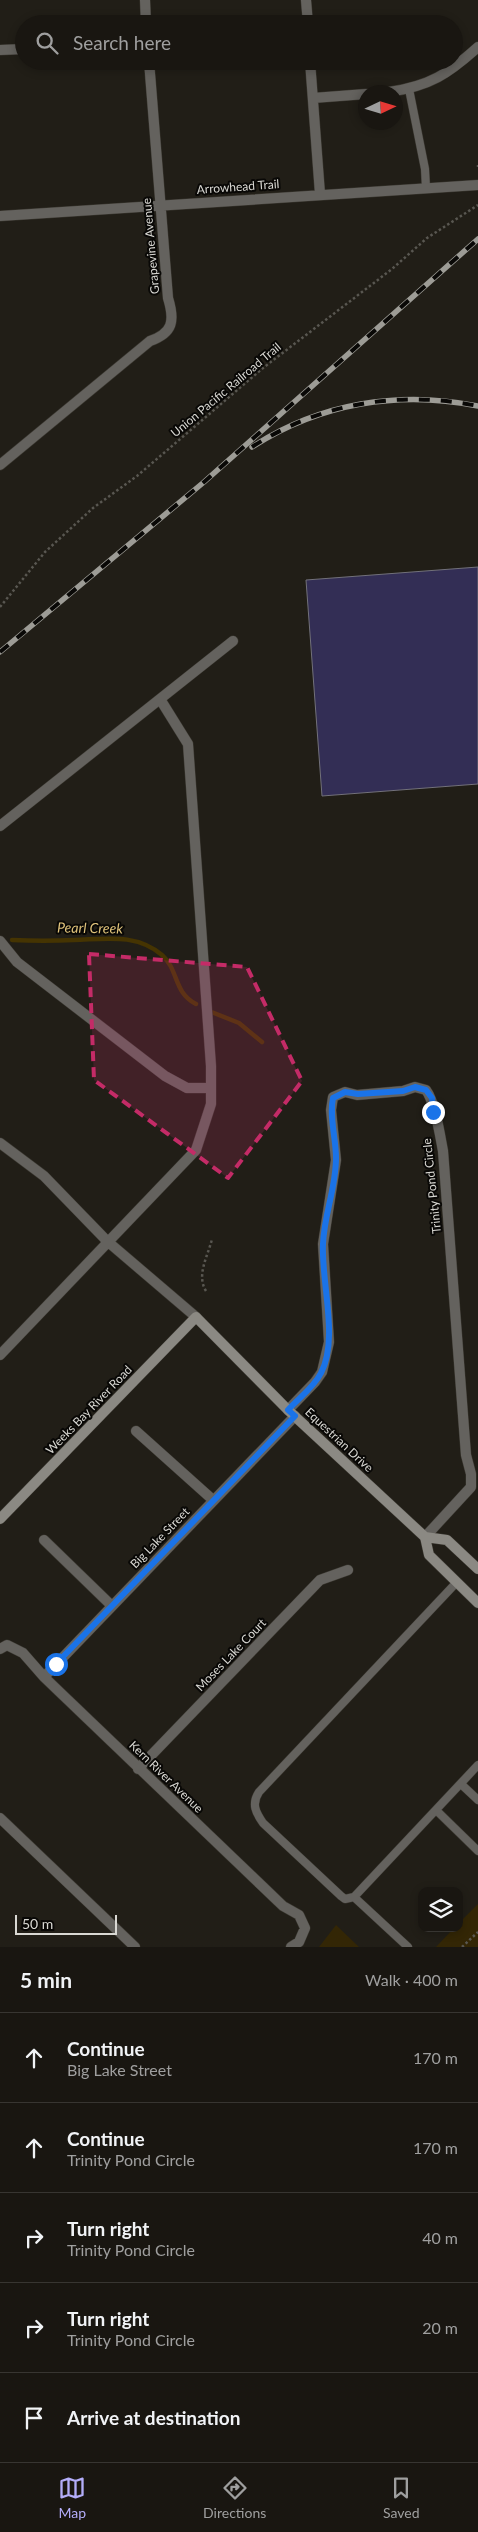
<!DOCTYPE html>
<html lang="en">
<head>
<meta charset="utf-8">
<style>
	:root { --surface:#191611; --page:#26231f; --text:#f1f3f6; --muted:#9f9f9f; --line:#373531; --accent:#b3adf9 }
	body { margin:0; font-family:Lato,sans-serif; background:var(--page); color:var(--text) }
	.controls { position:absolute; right:15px; bottom:15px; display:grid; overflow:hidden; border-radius:10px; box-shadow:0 2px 8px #0003 }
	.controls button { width:45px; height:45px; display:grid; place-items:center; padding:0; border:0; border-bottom:1px solid var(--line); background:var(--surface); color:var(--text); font:25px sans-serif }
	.compass { position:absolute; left:358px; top:85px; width:45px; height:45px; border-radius:50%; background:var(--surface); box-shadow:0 2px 8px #0003; rotate:86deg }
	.scale { position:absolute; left:15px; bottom:12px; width:102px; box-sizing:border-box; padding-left:5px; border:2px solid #d9d8d3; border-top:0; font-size:14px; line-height:18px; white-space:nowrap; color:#d9d8d3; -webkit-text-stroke:4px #090806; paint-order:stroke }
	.stop { position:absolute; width:15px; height:15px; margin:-11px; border:4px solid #1a73e8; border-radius:50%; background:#fff }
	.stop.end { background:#1a73e8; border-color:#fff; box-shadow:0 1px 5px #0008 }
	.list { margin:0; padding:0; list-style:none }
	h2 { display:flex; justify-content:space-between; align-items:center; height:65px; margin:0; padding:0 20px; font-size:21px }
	h2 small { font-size:16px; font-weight:400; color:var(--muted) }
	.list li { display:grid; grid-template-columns:32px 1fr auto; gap:15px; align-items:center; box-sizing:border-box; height:90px; padding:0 20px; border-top:1px solid var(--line) }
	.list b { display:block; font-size:19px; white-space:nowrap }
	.list p { margin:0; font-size:16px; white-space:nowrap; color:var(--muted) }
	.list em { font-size:16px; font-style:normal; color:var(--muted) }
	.icon { flex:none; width:28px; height:28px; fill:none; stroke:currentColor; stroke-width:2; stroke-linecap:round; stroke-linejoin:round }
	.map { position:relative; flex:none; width:478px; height:1947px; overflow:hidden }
	.search { position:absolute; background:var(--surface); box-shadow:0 2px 8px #0003; left:15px; right:15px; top:15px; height:55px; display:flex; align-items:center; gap:12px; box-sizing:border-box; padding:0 18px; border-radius:28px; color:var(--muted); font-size:19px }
	.sheet { height:515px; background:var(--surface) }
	nav { display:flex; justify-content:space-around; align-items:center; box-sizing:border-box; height:70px; border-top:1px solid var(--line); background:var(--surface); font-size:14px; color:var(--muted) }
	nav a { display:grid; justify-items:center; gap:2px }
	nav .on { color:var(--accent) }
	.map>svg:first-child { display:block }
	.green { fill:#332605 }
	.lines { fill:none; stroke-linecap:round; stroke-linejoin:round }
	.stream { stroke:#453402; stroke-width:4.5 }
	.building { fill:#332e55; stroke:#72717a }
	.lane-casing { stroke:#3b3831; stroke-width:9 }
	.street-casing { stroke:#3b3831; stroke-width:11 }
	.secondary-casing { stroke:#3b3831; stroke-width:11 }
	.path { stroke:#595751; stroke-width:2.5; stroke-dasharray:2.5 2.5; stroke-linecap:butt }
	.lane { stroke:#64625e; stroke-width:8 }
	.street { stroke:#64625e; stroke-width:10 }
	.secondary { stroke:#8b8983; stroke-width:10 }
	.rail-casing { stroke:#9d9c96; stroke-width:5.5 }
	.rail { stroke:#090806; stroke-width:4; stroke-dasharray:11; stroke-linecap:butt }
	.route { stroke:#1a73e8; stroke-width:6 }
	.marked { fill:#c42b67; fill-opacity:0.2; stroke:#c42b67; stroke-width:4; stroke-dasharray:10 6; stroke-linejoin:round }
	.labels { text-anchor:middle; stroke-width:4; stroke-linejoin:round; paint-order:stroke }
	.street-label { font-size:12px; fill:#d9d8d3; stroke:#090806 }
	.water-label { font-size:14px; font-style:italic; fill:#e0c37b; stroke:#090806 }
</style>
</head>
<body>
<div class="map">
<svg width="478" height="1947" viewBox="0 0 478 1947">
	<rect width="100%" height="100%" fill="#211e17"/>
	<path class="green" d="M478,1904V1947H436L454,1928H459V1923Z
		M336,1925L359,1947H319Z"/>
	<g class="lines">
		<path class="stream" d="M12,940C33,941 54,941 74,940C106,939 136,933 162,955C179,970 173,992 196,1004
			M209,1011L239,1023L262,1042"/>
	</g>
	<path class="building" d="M478,567V784L322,796L306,580Z"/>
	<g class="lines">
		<g class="lane-casing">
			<path id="lane" d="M409,89L425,169L426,188
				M456,1583L259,1792C251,1804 256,1813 263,1823L341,1896L345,1899L354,1897L478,1765
				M461,1784L478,1800
				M436,1810L478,1851
				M354,1897L408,1947"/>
		</g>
		<g class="street-casing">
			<path id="street" d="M145,0L146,24
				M306,0L308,24
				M0,50L24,49
				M310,61L320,194
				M389,92C430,86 448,74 478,47
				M313,98L366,94
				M0,216L478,185
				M0,465L150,341C173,333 175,321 168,298L149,61
				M0,826L233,641
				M0,941L17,962L165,1076L187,1088H211
				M0,1143L44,1176L107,1241L196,1317
				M0,1355L196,1150L211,1104V1066L188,744L160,699
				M288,1410L315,1382L322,1372L329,1342L323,1244L336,1160L331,1110L333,1097L345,1092L357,1095L403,1091L415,1087L426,1090C435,1102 440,1135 443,1151L466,1455L471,1474V1487L425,1537
				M136,1431L213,1500
				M44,1540L112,1606
				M0,1649L7,1645L23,1653L44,1677L283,1906L299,1915L305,1928L299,1942L291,1947
				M44,1677L295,1416
				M138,1769L320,1580L348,1570
				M0,1818L135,1947"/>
		</g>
		<g class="secondary-casing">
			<path id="secondary" d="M0,1519L196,1317L288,1410L425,1537L429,1555L478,1603
				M425,1537L447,1540L478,1569"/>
		</g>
		<path class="path" d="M478,165V167
			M0,607L45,552L93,508L137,476L263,368L392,269L427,238L478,205
			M206,1291C196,1275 208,1256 212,1239
			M462,1947L478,1932"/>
		<use href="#lane" class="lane"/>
		<use href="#street" class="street"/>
		<use href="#secondary" class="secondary"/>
		<g class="rail-casing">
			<path id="rail" d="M252,447C320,403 399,390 478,406
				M0,652L204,482L478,239"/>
		</g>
		<use href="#rail" class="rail"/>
	</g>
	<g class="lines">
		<path class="route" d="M56,1664L295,1416L288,1410C299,1398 314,1387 321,1373C339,1339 321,1282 323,1244C324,1215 336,1188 336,1158C336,1138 329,1117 333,1098L345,1092L358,1094L403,1091L415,1087L426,1090L432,1098L433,1112"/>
	</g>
	<path class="marked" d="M89,954L247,967L302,1081L228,1178L94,1080Z"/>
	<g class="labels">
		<g class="street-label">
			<text transform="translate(238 187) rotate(-4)" y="4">Arrowhead Trail</text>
			<text transform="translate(151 246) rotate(-95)" y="4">Grapevine Avenue</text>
			<text transform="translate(226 390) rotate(-40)" y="4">Union Pacific Railroad Trail</text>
			<text transform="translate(432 1186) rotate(-96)" y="4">Trinity Pond Circle</text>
			<text transform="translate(89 1410) rotate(-46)" y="4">Weeks Bay River Road</text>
			<text transform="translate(339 1440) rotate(43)" y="4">Equestrian Drive</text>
			<text transform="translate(160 1538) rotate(-46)" y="4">Big Lake Street</text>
			<text transform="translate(231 1655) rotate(-46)" y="4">Moses Lake Court</text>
			<text transform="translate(166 1777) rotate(44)" y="4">Kern River Avenue</text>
		</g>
		<g class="water-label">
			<text transform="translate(90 928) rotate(1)" y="5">Pearl Creek</text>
		</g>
	</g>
</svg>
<div class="controls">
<button><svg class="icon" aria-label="layers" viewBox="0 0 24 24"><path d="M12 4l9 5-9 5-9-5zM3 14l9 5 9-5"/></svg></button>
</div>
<svg class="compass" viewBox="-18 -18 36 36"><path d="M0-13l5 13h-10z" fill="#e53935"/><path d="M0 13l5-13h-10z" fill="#9f9f9f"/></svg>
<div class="scale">50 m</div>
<div class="stop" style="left:56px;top:1664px"></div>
<div class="stop end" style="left:433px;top:1112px"></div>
<div class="search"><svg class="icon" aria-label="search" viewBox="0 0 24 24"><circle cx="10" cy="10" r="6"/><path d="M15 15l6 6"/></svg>Search here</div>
</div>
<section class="sheet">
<h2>5 min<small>Walk · 400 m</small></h2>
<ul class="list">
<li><svg class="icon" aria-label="ahead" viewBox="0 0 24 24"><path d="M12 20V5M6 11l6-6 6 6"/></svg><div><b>Continue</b><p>Big Lake Street</p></div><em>170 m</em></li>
<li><svg class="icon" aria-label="ahead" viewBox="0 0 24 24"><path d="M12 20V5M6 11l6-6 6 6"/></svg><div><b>Continue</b><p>Trinity Pond Circle</p></div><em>170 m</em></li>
<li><svg class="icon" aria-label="right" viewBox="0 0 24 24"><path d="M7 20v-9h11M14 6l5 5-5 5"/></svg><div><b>Turn right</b><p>Trinity Pond Circle</p></div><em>40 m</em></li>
<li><svg class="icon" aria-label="right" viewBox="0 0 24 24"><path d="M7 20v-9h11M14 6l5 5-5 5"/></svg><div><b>Turn right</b><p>Trinity Pond Circle</p></div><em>20 m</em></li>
<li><svg class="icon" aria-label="arrive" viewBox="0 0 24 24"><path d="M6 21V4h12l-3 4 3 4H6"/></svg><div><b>Arrive at destination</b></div></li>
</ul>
</section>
<nav>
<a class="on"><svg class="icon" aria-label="map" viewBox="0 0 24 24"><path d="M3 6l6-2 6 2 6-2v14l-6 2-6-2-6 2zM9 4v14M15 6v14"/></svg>Map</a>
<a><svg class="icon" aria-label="directions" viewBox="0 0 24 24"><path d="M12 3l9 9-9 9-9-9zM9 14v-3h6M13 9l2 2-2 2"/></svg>Directions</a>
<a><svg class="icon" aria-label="saved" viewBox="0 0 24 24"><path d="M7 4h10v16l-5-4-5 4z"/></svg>Saved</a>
</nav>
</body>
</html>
